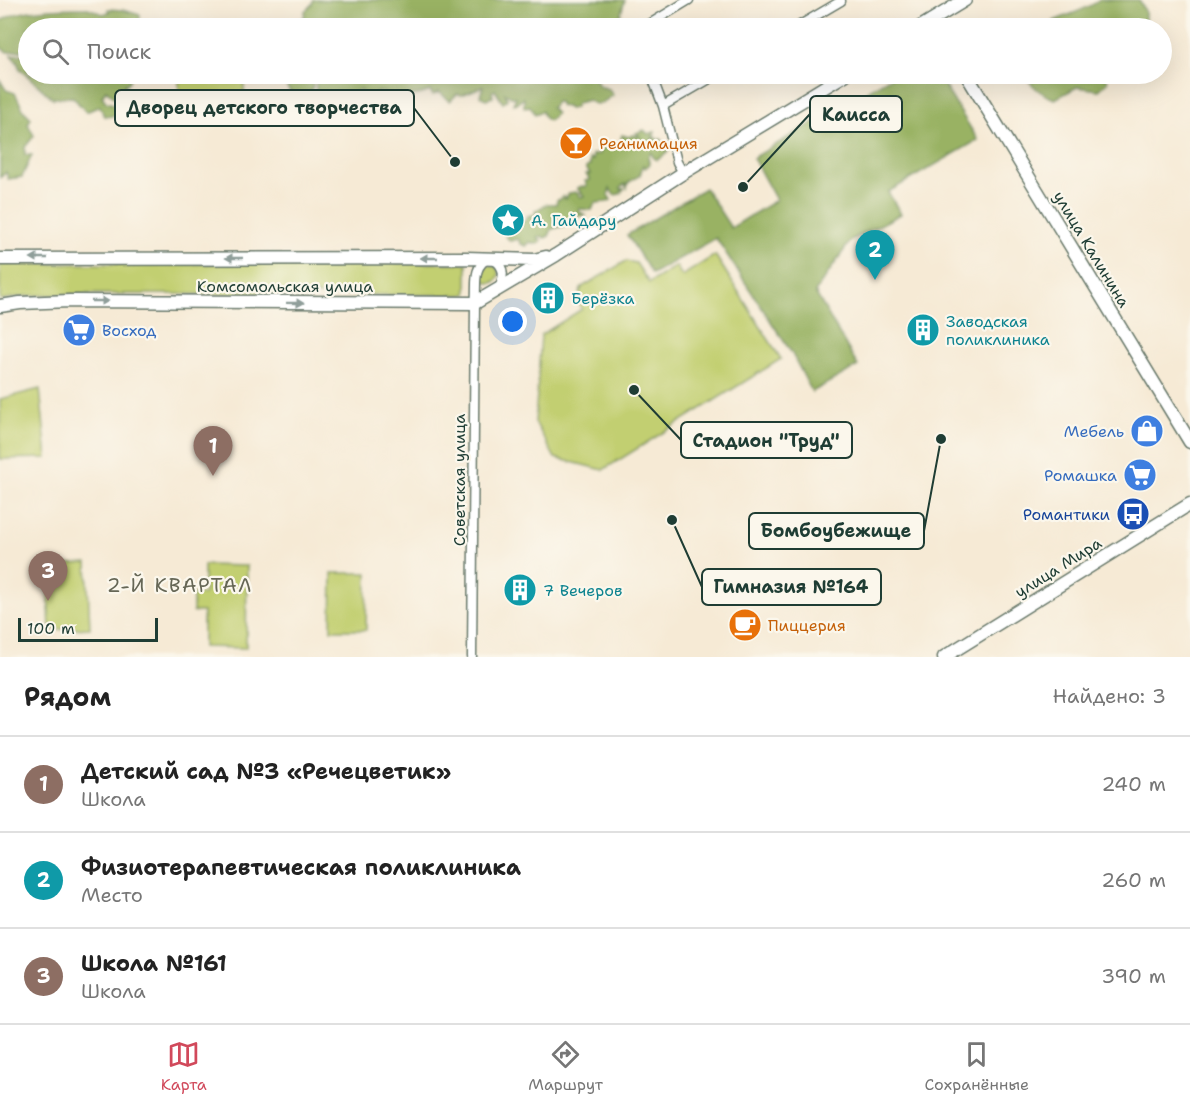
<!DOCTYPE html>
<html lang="ru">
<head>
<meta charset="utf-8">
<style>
	:root { --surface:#fff; --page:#f2f2f2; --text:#222; --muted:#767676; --line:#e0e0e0; --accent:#d1495b }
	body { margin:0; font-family:"Shantell Sans",sans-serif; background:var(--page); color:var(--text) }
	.scale { position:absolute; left:18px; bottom:15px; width:140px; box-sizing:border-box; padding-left:6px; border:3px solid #1f3d34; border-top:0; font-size:16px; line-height:21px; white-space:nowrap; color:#1f3d34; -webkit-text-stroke:4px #fbf7ec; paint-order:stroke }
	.you { position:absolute; left:513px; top:322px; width:21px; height:21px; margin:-15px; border:4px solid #fff; border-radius:50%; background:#1a73e8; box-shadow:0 0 0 9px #1a73e833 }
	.badge { display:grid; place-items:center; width:39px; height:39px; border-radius:50%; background:var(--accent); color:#fff; font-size:20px; font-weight:700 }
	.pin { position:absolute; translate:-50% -50px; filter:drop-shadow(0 2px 3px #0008) }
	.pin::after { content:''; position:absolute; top:32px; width:21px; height:18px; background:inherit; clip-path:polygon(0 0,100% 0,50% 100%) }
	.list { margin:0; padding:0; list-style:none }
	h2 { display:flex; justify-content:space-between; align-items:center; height:78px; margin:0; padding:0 24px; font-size:26px }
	h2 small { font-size:20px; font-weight:400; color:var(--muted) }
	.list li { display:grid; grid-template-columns:39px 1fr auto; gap:18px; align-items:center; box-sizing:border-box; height:96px; padding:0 24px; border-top:2px solid var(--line) }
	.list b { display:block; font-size:22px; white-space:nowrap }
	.list p { margin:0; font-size:20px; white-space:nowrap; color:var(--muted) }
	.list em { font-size:20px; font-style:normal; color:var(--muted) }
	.icon { flex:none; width:33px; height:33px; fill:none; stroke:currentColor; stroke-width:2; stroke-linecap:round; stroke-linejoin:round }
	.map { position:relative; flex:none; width:1190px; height:657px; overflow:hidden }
	.search { position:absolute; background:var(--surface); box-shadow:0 6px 24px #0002; left:18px; right:18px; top:18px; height:66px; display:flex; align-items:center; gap:15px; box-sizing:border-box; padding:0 21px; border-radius:33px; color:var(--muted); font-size:22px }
	.sheet { height:366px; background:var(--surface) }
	nav { display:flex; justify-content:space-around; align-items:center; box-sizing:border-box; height:84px; border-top:2px solid var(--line); background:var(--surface); font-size:16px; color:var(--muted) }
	nav a { display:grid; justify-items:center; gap:3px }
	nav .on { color:var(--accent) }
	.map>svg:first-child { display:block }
	.green { fill:#c2cf71; stroke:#708652; stroke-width:1.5 }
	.forest { fill:#99b263; stroke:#5c784c; stroke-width:1.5 }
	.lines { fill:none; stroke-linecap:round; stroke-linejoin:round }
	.street-casing { stroke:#6a7a6c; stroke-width:11 }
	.secondary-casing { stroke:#6a7a6c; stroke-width:15 }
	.street { stroke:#fff; stroke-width:8 }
	.secondary { stroke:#fff; stroke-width:12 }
	.oneway { fill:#8f9e9a }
	.labels { text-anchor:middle; stroke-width:4.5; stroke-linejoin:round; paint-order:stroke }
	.food-label { font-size:16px; fill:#c56008; stroke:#fbf7ec; text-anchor:start }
	.culture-label { font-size:16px; fill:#0d838f; stroke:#fbf7ec; text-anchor:start }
	.street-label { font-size:16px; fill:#1f3d34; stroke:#fbf7ec }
	.shop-label { font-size:16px; fill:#366cbe; stroke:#fbf7ec; text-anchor:end }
	.transit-label { font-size:16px; fill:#164399; stroke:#fbf7ec; text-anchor:end }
	.quarter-label { font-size:20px; letter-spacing:1.5px; fill:#666756; stroke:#fbf7ec }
	.leader { fill:none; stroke:#1f3d34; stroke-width:2 }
	.callout-dot { fill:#1f3d34; stroke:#fbf7ec; stroke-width:2 }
	.callout { fill:#fbf7ec; stroke:#1f3d34; stroke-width:2 }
	.callout-label { font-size:18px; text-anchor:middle; font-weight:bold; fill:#1f3d34 }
</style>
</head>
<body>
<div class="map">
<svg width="1190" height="657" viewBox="0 0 1190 657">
	<rect width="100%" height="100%" fill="#fbf7ec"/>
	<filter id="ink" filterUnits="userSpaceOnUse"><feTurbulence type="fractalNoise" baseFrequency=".0167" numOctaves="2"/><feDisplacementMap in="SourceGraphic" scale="12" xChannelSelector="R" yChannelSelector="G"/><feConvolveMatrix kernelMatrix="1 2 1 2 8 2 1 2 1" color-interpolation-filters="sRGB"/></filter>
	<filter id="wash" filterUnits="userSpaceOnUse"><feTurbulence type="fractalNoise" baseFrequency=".008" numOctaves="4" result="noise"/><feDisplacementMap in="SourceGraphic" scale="24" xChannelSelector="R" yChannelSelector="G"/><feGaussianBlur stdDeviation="1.35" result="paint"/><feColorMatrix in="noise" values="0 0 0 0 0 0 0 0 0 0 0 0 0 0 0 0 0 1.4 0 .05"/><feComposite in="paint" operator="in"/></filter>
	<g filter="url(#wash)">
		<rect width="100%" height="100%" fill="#f6ead5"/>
		<path class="green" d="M244,74V103L179,104V75Z
			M715,255L781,359L603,470L555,458L535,422L541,335L582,309L577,300L582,287L626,261L636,263L649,283L676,266L682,276Z
			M467,263V294L461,295L77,294L25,296L0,300V264Z
			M481 274a9 9 0 1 1 18 0a9 9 0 1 1-18 0Z
			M40,389L47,458L0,459V399Z
			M87,563L90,628L50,630L47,565Z
			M204,565L247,566L246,648L203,647V612H193V594H204Z
			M332,573H367L366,630H331Z"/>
		<path class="forest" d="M313,0H625L619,20L595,28H278H282L304,18L305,11L312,4Z
			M1100,0H1139L1145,11V22L1155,28H1135L1127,26L1124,28H1052L1054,21C1069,14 1086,10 1100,0Z
			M88,8L103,14L109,12L108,9L123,10L140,15L139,28H28V50L7,52L0,47V22C16,7 66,9 88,8Z
			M28,54V74H132L128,84H125L123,95L115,98L106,90L102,96L106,102L124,107C118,114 114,118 104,116L100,106L86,112L73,97L52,98L20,69L17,62L11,55Z
			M286,74H307L313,85L311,93L304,96H293L283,81Z
			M310,74H593L599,86L609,89L613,95C604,102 598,108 588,100L577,103L574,108L569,109L567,107L561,106L559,102H556L551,108L556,114L549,121L544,117L542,111L535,114L530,106L524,107V98L517,103L513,104L516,97H511L505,93L507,99L503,103L495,90L492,92L493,97L486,99L480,96L483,86L462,95L457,94L450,101L439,92L433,95L430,91C418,97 400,96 386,96L384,93L378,92L370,101L367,102L362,98L360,89L355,94H348C342,100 334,99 328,92L323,95L316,94V83Z
			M896,74H937L978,140L888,192L901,214L851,240L815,292L858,366L812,392L791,352L716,238L652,274L627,235L705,188L731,228L776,200L753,158Z
			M1024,74H1106L1108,82L1099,90L1077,87L1055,99C1041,94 1032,87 1024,74Z
			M0,80L6,90L15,93L24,111L31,118L28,124L34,136L25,147V155H32L22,177L8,179L6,172L0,178Z
			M644,130L648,134L655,132L651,141L655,137L657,140L661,139L662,145L669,142L670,148L667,153L657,160L653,157L651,152L648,158L650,164L645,168L643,165L640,175L628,183L627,188L625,184L621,187V189H624L620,194L614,195L610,189L608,195L611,200L607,202L595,203L592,210L579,209L578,211L585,215L574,217V214L572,213V219L568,225L552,229L549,236L545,238L541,236L538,238L541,240L540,243L534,244L530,242L526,246L521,244L518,239L510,241L506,236L507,231L504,228L506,225H511L516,218L521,221H524L528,216L537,214L535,211L547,204H556L557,200L561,199L563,196L565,199L569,193L576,192L581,197L584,196L577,188L582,186L585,187L587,185L585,181L590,180L586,174H590L586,168L590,165V158L593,160V154H600L599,150L605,149L609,143L624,144L621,139L622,135L629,137L632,135L640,137L636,133Z"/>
	</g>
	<g filter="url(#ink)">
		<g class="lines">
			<g class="street-casing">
				<path id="street" d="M643,28L689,0
					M795,28L841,1
					M651,74L663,106L677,162L683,173
					M663,106L718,74
					M494,260C507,268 503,279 498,291
					M472,657L475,303C478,287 471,267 488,259"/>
			</g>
			<g class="secondary-casing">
				<path id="secondary" d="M919,28L965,0
					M966,74L1190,442
					M0,259L466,258L534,260L546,257
					M0,306L20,303L70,301L475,303L556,255L683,173L846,74
					M944,657L1190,504"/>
			</g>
			<use href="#street" class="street"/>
			<use href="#secondary" class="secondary"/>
		</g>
		<defs><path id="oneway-solid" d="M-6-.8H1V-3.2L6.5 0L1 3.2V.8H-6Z" transform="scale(1.5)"/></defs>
		<g class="oneway">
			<use href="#oneway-solid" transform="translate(39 258) rotate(-180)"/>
			<use href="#oneway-solid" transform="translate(234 258) rotate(-180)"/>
			<use href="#oneway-solid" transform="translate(429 258) rotate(180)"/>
			<use href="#oneway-solid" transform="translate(100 301)"/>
			<use href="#oneway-solid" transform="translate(295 303) rotate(1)"/>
		</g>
	</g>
	<defs>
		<g id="bar-disc" transform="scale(1.725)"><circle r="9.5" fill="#e8710a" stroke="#fbf7ec"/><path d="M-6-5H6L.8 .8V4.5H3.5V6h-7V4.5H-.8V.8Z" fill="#fff"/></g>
		<g id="sight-disc" transform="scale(1.725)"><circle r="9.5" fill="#0f9aa8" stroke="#fbf7ec"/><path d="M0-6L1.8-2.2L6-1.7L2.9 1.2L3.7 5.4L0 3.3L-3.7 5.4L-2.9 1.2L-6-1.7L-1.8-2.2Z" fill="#fff"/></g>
		<g id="building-disc" transform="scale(1.725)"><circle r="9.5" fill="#0f9aa8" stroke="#fbf7ec"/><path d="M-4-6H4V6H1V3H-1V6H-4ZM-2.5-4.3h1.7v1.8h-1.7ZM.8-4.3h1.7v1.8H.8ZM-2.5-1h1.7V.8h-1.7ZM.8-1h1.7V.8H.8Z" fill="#fff"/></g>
		<g id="supermarket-disc" transform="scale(1.725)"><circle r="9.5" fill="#3f7fe0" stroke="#fbf7ec"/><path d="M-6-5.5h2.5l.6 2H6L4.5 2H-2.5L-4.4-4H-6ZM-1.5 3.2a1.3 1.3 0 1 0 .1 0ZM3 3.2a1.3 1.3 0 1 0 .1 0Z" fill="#fff"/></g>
		<g id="shop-disc" transform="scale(1.725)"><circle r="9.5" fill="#3f7fe0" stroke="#fbf7ec"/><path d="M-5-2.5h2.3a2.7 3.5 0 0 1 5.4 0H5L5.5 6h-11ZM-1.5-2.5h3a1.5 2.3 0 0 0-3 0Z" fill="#fff"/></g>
		<g id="bus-disc" transform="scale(1.725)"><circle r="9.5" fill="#1a4fb4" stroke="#fbf7ec"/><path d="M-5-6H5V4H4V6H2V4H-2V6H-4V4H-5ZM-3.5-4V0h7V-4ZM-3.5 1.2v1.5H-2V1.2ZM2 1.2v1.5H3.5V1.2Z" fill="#fff"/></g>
		<g id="cafe-disc" transform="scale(1.725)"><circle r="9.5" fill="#e8710a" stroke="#fbf7ec"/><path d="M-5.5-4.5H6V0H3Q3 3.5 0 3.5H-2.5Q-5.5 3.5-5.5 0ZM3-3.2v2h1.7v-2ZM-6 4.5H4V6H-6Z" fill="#fff"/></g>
	</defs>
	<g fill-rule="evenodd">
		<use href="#bar-disc" x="576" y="143"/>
		<use href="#sight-disc" x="508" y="220"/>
		<use href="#building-disc" x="548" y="298"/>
		<use href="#supermarket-disc" x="79" y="330"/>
		<use href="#building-disc" x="923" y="330"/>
		<use href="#shop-disc" x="1147" y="431"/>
		<use href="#supermarket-disc" x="1140" y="475"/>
		<use href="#bus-disc" x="1133" y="514"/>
		<use href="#building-disc" x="520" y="590"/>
		<use href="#cafe-disc" x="745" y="625"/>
	</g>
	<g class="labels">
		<g class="food-label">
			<text x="599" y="149">Реанимация</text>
			<text x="768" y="631">Пиццерия</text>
		</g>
		<g class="culture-label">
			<text x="531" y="226">А. Гайдару</text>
			<text x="571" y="304">Берёзка</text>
			<text x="946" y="327">Заводская<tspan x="946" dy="18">поликлиника</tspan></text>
			<text x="543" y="596">7 Вечеров</text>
		</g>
		<g class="street-label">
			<text transform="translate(1092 249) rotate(59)" y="6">улица Калинина</text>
			<text x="285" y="292">Комсомольская улица</text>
			<text transform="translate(459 480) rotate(-90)" y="6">Советская улица</text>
			<text transform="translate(1058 567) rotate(-32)" y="6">улица Мира</text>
		</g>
		<g class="shop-label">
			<text x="102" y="336" text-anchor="start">Восход</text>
			<text x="1124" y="437">Мебель</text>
			<text x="1117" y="481">Ромашка</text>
		</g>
		<g class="transit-label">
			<text x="1110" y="520">Романтики</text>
		</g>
		<g class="quarter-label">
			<text x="180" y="592">2-Й КВАРТАЛ</text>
		</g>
	</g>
	<path class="leader" d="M455 162L414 108M743 187L810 114M634 390L681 440M941 439L924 531M672 520L702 587"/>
	<g class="callout-dot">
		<circle cx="455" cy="162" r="6"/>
		<circle cx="743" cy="187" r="6"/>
		<circle cx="634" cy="390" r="6"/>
		<circle cx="941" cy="439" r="6"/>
		<circle cx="672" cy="520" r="6"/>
	</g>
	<g class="callout">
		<rect x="115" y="90" width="299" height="36" rx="6"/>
		<rect x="810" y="96" width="92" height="36" rx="6"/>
		<rect x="681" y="422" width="171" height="36" rx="6"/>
		<rect x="749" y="513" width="175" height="36" rx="6"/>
		<rect x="702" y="569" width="179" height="36" rx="6"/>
	</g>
	<g class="callout-label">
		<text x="264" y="114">Дворец детского творчества</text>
		<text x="856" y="121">Каисса</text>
		<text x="766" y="447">Стадион "Труд"</text>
		<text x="836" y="537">Бомбоубежище</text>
		<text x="791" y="593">Гимназия №164</text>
	</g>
</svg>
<div class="scale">100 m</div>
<div class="you"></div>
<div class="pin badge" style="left:213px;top:476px;background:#8d6e63">1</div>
<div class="pin badge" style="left:875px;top:280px;background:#0f9aa8">2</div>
<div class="pin badge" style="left:48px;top:601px;background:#8d6e63">3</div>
<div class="search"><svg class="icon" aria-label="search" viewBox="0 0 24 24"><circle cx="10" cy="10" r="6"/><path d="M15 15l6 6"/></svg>Поиск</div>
</div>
<section class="sheet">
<h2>Рядом<small>Найдено: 3</small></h2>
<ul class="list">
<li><span class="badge" style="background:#8d6e63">1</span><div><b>Детский сад №3 «Речецветик»</b><p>Школа</p></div><em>240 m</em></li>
<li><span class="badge" style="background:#0f9aa8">2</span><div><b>Физиотерапевтическая поликлиника</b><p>Место</p></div><em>260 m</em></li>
<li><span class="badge" style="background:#8d6e63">3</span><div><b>Школа №161</b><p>Школа</p></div><em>390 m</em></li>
</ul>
</section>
<nav>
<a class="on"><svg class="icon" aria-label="map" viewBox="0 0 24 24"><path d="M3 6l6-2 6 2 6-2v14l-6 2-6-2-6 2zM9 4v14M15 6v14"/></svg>Карта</a>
<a><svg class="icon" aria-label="directions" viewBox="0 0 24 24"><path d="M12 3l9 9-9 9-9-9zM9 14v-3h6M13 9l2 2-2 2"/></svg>Маршрут</a>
<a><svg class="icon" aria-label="saved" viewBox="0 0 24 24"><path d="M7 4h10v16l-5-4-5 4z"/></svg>Сохранённые</a>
</nav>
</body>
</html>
